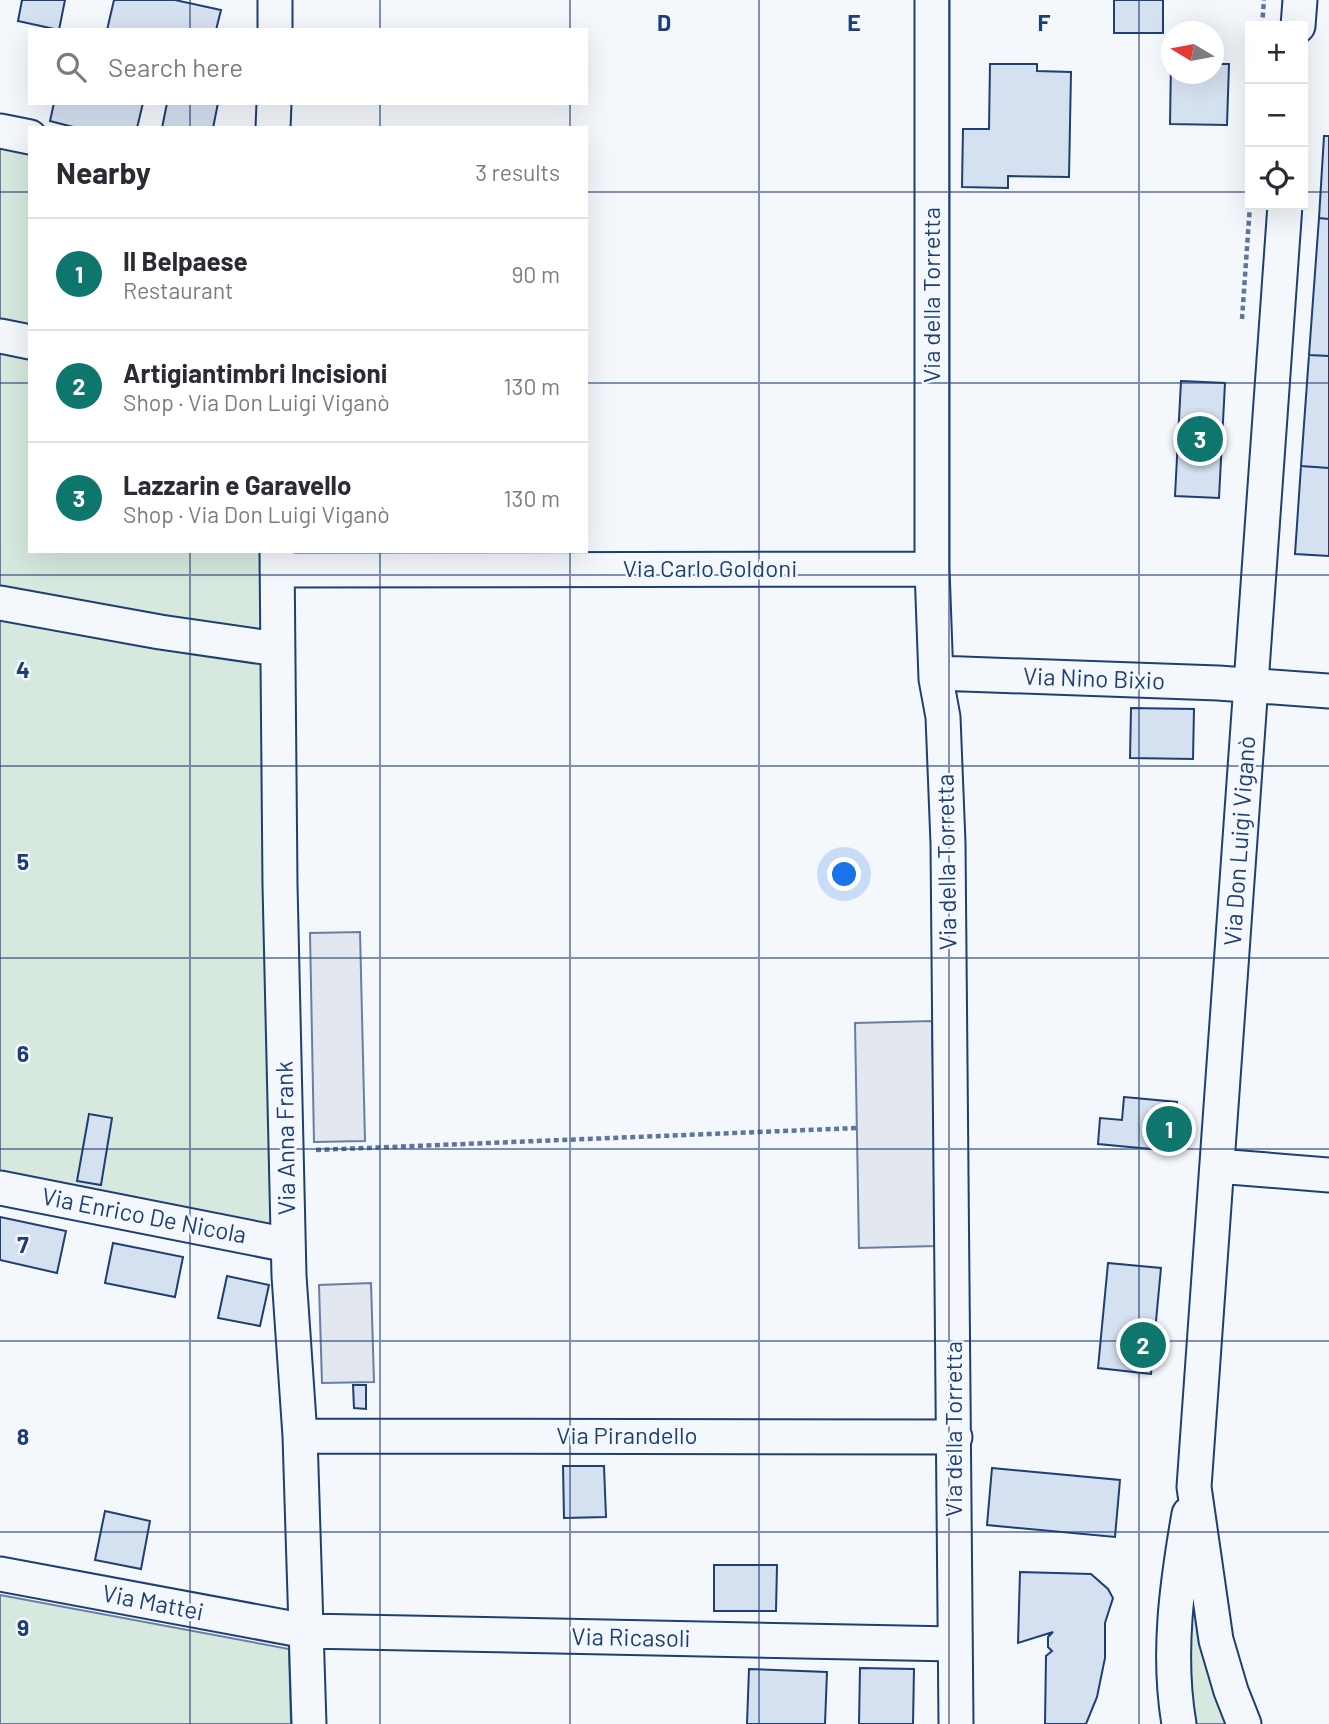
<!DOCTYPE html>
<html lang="en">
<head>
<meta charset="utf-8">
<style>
	:root { --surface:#fff; --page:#f2f2f3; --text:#2b2b33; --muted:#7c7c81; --line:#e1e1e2; --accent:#0f766e }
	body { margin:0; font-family:Barlow,sans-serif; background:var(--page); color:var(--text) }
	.controls { position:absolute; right:21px; top:21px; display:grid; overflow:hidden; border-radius:0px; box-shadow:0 7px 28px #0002 }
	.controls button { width:63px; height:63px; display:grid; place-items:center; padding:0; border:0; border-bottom:2px solid var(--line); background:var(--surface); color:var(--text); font:35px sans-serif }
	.compass { position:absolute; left:1161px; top:21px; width:63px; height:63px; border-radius:50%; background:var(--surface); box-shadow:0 7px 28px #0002; rotate:280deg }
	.you { position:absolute; left:845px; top:875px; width:24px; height:24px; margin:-18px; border:5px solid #fff; border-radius:50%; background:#1a73e8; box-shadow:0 0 0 10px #1a73e833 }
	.badge { display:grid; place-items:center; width:46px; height:46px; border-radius:50%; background:var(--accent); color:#fff; font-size:23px; font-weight:700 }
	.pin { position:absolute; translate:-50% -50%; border:4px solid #fff; box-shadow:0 2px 7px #0006 }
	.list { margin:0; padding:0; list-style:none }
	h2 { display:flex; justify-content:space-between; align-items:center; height:91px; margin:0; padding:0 28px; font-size:30px }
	h2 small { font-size:23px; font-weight:400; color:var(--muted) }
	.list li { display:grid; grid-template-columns:46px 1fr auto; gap:21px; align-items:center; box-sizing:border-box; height:112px; padding:0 28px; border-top:2px solid var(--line) }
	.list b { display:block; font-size:26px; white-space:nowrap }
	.list p { margin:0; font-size:23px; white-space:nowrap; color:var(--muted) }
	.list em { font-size:23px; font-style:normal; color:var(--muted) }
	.icon { flex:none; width:38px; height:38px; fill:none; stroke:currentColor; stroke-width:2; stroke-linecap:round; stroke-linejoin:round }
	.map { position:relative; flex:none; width:1329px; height:1724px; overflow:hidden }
	.search { position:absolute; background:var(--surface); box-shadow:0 7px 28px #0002; left:28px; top:28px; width:560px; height:77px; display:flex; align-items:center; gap:18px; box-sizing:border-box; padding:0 24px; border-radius:0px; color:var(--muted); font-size:26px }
	.panel { position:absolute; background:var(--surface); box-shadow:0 7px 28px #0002; left:28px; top:126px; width:560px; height:427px; border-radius:0px }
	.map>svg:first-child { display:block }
	.green { fill:#d7e8df; stroke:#687fa3; stroke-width:2 }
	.parking { fill:#e3e8f0; stroke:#687fa3; stroke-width:2 }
	.building { fill:#d5e0f0; stroke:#1d3f73; stroke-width:2 }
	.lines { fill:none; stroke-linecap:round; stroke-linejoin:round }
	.minor-casing { stroke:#1d3f73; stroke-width:37 }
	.path { stroke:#5e769c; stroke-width:4.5; stroke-dasharray:5 3.5; stroke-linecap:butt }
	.minor { stroke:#f4f7fb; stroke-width:33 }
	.grid { fill:none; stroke:#1d3f73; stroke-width:2; stroke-opacity:0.55 }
	.labels { text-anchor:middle; stroke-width:5; stroke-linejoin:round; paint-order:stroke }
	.street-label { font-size:24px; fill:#1d3f73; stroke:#f4f7fb }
	.grid-label { font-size:23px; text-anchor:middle; font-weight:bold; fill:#1d3f73; stroke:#f4f7fb; stroke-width:5; stroke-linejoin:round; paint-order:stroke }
</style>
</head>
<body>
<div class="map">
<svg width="1329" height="1724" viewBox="0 0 1329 1724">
	<rect width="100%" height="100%" fill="#f4f7fb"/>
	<path class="green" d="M0,147L30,152V551H268L276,1222L264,1233L0,1180Z
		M0,1595L289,1649L291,1724H0Z
		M1192,1613L1198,1615L1231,1724H1190L1187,1615Z"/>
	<path class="parking" d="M360,932L365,1141L314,1142L310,933Z
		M932,1021L936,1246L859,1248L855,1023Z
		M371,1283L374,1382L322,1383L319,1285Z"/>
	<path class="building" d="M22,0H65L59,30L18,21Z
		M114,0H175L221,10L216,30H107Z
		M1114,0H1163V33H1114Z
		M1171,63L1172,74H1214V64H1229L1227,125L1170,124Z
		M990,64H1037V71L1071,72L1069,177L1008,176V188L962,187L963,129H989Z
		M54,103H143L137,128H77L50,121Z
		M167,103H218L213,128H162Z
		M1324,136H1329V219L1319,218Z
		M1319,218L1329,219V356L1309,355Z
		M1309,355L1329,356V468L1301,466Z
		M1181,381L1225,383L1219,498L1175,496Z
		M1301,466L1329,468V556L1295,554Z
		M1131,708L1194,709L1193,759L1130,758Z
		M1124,1097L1177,1102L1172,1151L1098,1144L1100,1118L1122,1120Z
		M89,1114L112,1118L101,1185L77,1181Z
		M0,1217L66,1231L57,1273L0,1260Z
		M113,1243L183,1257L175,1297L105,1283Z
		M1108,1263L1161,1268L1151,1374L1098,1368Z
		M227,1276L269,1285L260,1326L218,1318Z
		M353,1385H366V1409L354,1408Z
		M563,1466H604L606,1517L564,1518Z
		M992,1468L1120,1480L1115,1537L987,1525Z
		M105,1511L150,1521L141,1569L95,1560Z
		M714,1565H777L776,1611H714Z
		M1020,1572L1091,1574L1108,1589L1113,1598L1105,1623V1658L1097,1697L1086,1724H1045L1046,1656L1052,1651L1048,1647V1637L1053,1632L1018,1643Z
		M860,1668L914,1669L913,1724H859Z
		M749,1669L827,1672L825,1724H747Z"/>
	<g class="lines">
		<g class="minor-casing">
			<path id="minor" d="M932,0V569L936,679L943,717L948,843L956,1724
				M1298,26L1300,0
				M275,30V0
				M273,128L274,103
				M0,131L30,137
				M0,336L30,342
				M277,551L280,885L289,1276L300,1436L309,1724
				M277,570L932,569
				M0,603L160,632L277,649
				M936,673L1218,683L1329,691
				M1217,1166L1329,1175
				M0,1188L288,1245
				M300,1436L955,1437
				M0,1574L306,1631L955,1644
				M1179,1724C1167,1654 1177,1583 1189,1514
				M1244,1724L1231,1691L1216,1640L1194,1487L1285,205"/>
		</g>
		<path class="path" d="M1262,26L1264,0
			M1242,319L1250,205
			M316,1150L857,1128"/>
		<use href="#minor" class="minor"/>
	</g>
	<path class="grid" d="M190,0V30M380,0V30M570,0V30M759,0V1724M949,0V1724M1139,0V1724M190,103V128M380,103V128M570,103V128M0,192H30M586,192H1250M1303,192H1329M0,383H30M586,383H1329M190,551V1724M380,551V1724M570,551V1724M0,575H1329M0,766H1329M0,958H1329M0,1149H1329M0,1341H1329M0,1532H1329"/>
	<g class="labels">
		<g class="street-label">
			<text transform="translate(932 295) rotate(-90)" y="8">Via della Torretta</text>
			<text x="710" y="577">Via Carlo Goldoni</text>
			<text transform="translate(1094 679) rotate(2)" y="8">Via Nino Bixio</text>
			<text transform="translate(1240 841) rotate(-86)" y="8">Via Don Luigi Viganò</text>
			<text transform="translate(947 862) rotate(-91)" y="8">Via della Torretta</text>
			<text transform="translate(286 1138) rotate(-91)" y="8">Via Anna Frank</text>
			<text transform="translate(144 1216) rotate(11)" y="8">Via Enrico De Nicola</text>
			<text transform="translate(954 1429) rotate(-90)" y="8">Via della Torretta</text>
			<text x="627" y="1444">Via Pirandello</text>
			<text transform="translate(153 1603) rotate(11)" y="8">Via Mattei</text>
			<text transform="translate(631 1638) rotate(1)" y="8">Via Ricasoli</text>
		</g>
	</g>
	<g class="grid-label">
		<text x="664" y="31">D</text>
		<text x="854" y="31">E</text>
		<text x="1044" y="31">F</text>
		<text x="23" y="678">4</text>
		<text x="23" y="870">5</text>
		<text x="23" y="1062">6</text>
		<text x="23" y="1253">7</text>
		<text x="23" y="1445">8</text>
		<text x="23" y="1636">9</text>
	</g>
</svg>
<div class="controls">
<button>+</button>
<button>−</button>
<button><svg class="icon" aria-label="locate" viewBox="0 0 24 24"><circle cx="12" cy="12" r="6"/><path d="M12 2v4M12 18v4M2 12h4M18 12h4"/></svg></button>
</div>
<svg class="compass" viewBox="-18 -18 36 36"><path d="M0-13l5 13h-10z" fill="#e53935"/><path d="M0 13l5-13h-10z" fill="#7c7c81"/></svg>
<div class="you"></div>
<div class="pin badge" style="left:1169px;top:1129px">1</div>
<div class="pin badge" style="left:1143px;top:1345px">2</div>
<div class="pin badge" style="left:1200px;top:439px">3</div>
<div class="search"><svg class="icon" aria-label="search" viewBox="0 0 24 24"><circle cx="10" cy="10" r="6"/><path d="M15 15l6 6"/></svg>Search here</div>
<section class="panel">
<h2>Nearby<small>3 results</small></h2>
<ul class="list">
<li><span class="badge">1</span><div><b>Il Belpaese</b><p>Restaurant</p></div><em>90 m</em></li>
<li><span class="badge">2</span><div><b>Artigiantimbri Incisioni</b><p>Shop · Via Don Luigi Viganò</p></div><em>130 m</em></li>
<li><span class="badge">3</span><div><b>Lazzarin e Garavello</b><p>Shop · Via Don Luigi Viganò</p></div><em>130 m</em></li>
</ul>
</section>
</div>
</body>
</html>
